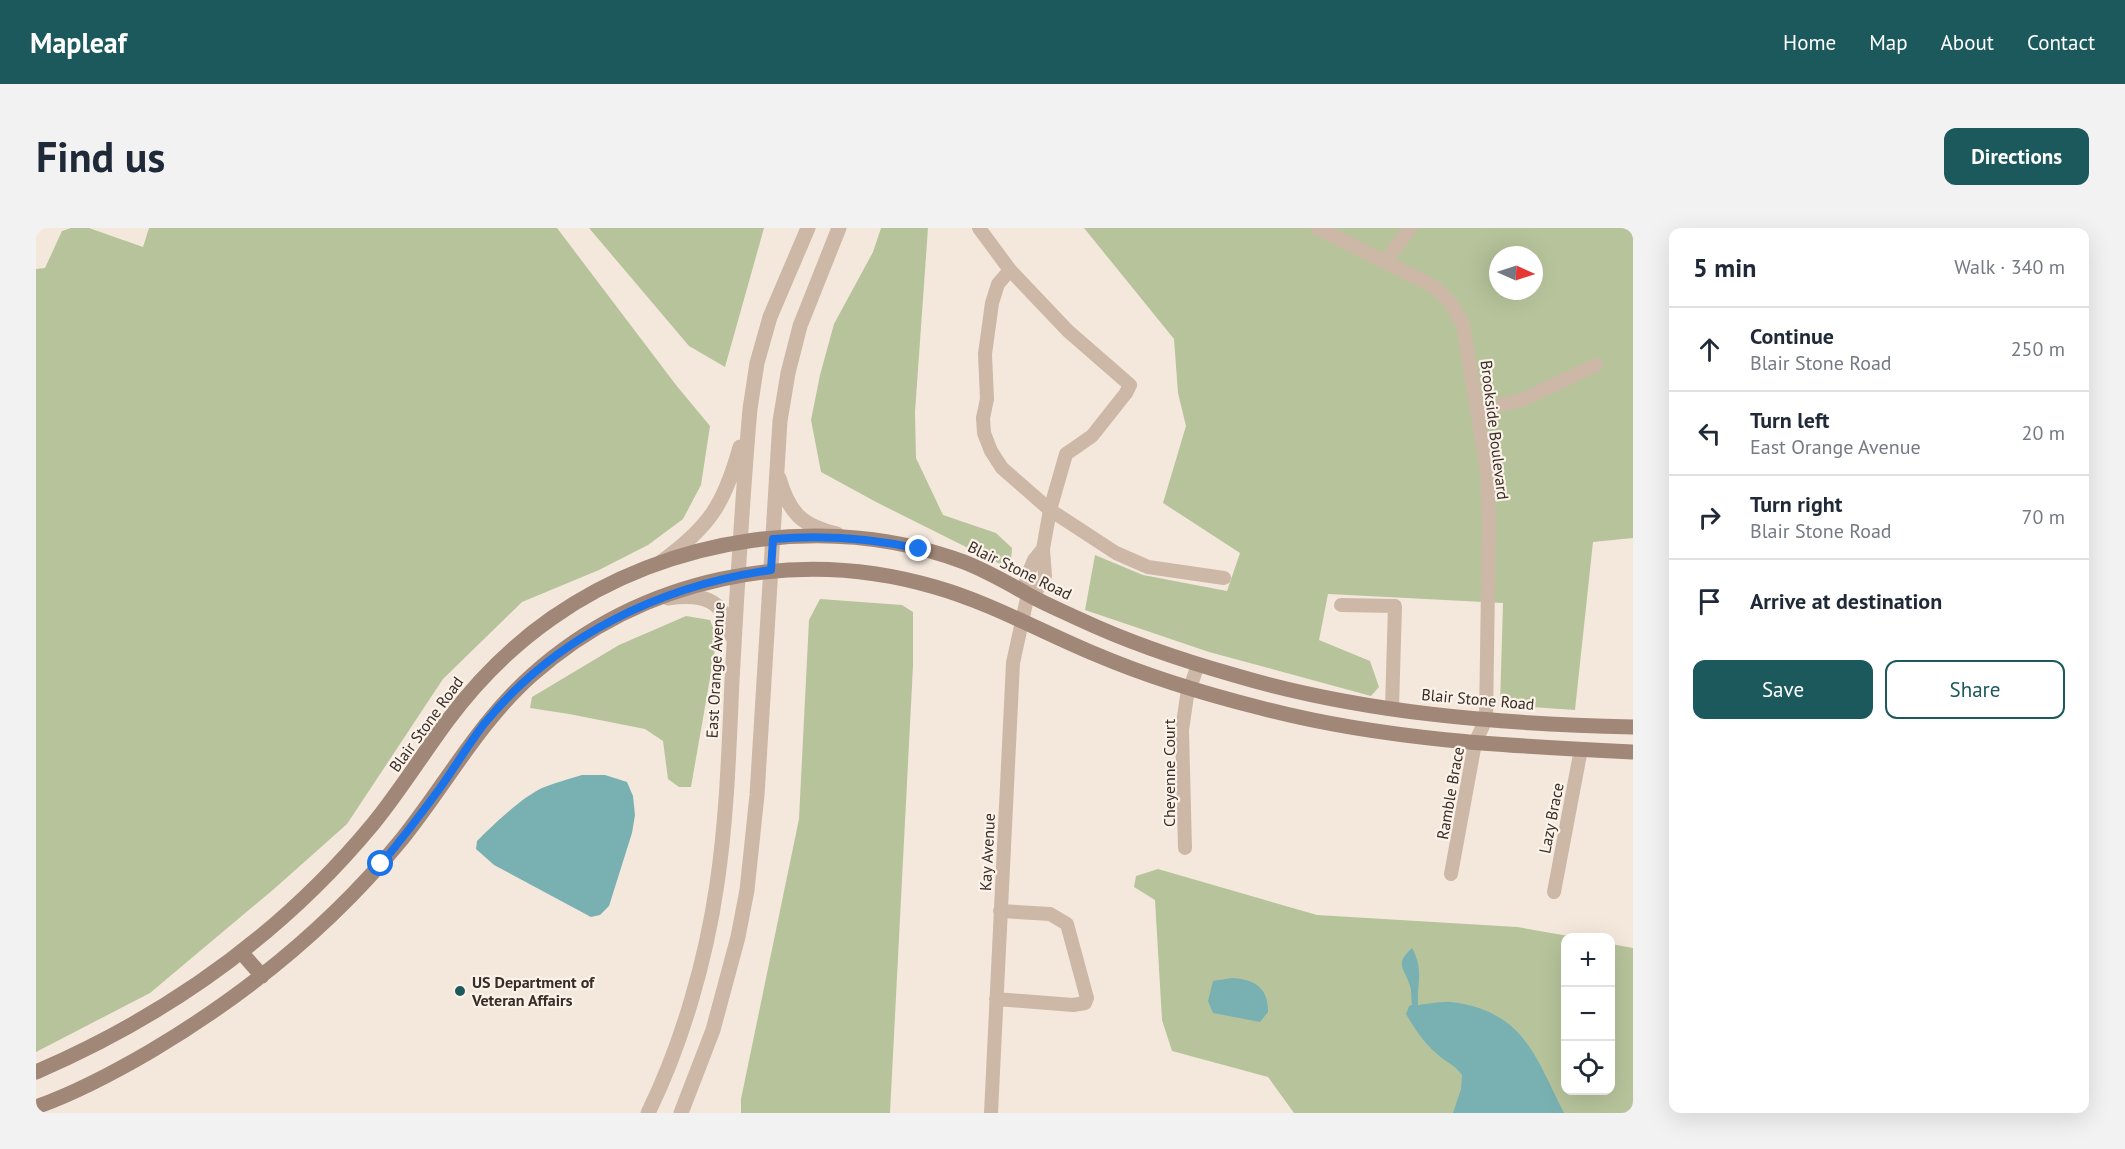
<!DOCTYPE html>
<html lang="en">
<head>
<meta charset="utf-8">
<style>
	:root { --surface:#fff; --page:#f2f2f3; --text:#1f2937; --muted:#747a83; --line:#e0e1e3; --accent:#1b595d }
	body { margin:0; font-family:"PT Sans",sans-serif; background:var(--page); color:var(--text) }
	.controls { position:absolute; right:18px; bottom:18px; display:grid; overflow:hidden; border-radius:12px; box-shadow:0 6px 24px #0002 }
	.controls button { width:54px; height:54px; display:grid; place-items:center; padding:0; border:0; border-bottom:2px solid var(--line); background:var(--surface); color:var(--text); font:30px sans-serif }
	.compass { position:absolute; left:1453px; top:18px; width:54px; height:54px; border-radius:50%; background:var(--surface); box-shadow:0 6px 24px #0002; rotate:93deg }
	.stop { position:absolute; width:18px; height:18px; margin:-14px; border:4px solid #1a73e8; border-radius:50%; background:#fff }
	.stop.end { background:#1a73e8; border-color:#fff; box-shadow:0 2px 6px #0008 }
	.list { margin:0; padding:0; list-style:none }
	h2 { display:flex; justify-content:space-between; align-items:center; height:78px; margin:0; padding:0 24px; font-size:26px }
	h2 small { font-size:20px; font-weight:400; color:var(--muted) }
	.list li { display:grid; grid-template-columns:39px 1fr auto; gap:18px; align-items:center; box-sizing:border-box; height:84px; padding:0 24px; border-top:2px solid var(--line) }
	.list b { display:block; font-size:22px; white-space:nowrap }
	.list p { margin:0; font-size:20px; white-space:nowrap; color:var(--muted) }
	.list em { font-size:20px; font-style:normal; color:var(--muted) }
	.actions { display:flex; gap:12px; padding:18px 24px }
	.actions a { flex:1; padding:14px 0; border:2px solid var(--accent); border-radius:12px; text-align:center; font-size:21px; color:var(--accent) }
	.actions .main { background:var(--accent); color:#fff }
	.icon { flex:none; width:33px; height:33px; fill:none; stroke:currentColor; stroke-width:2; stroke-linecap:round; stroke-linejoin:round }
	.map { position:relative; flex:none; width:1597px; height:885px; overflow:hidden; border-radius:12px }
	header { display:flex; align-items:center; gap:36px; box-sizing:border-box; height:84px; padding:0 30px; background:var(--accent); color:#fff }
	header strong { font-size:28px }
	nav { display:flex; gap:33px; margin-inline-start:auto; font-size:21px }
	.intro { display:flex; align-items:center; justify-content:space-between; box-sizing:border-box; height:144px; padding:0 36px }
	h1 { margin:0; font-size:42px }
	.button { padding:15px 27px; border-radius:12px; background:var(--accent); color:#fff; font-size:21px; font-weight:700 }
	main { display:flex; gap:36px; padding:0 36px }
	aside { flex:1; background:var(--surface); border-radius:12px; box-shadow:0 6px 24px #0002 }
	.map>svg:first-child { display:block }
	.green { fill:#b7c49b; fill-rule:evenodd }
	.water { fill:#79b1b3 }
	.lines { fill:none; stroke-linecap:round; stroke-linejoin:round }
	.minor { stroke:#cdb8a7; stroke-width:14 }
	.tertiary { stroke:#cdb8a7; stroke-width:15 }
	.secondary { stroke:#a18778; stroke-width:15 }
	.route { stroke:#1a73e8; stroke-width:8 }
	.poi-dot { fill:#1b595d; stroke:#fbf2e9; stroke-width:2 }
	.labels { text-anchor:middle; stroke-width:4.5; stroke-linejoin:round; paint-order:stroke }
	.street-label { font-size:16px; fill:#392d28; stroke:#fbf2e9 }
	.poi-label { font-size:16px; font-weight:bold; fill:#392d28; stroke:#fbf2e9; text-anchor:start }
</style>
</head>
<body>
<header>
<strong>Mapleaf</strong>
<nav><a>Home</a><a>Map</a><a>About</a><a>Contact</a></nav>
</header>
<div class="intro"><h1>Find us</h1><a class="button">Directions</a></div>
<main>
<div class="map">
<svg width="1597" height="885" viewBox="0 0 1597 885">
	<rect width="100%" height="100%" fill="#f4e8dc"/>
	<path class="green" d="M35,0H53L107,19L113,0H521L640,157L674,198L665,257L647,291L612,317L563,342L486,374L407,451L311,596L238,661L114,765L0,824V41L9,40L26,3Z
		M553,0H728L689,139L653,118Z
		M845,0H892L879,184L880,230L907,287L960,305L976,320L975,334L968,338L842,275L785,244L775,192L784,147L798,96L837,24Z
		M1048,0H1597V310L1557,314L1539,482L1464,477L1467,375L1292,366L1283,412L1334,433L1343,459L1335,468L1173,424L1049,382L1059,327L1107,347L1191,363L1204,325L1127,275L1150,198L1142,165L1138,111ZM1462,27H1498V63H1462Z
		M784,371L866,377L877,384V438L854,885H705V871L763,591L773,392Z
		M650,388L674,392L681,410L655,559H643L632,551L627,513L609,501L533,486L494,480L496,469L583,417Z
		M1122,641L1281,687L1481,699L1538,709L1530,710V862H1574L1575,716L1597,720V885H1258L1232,849L1136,823L1126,792L1119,672L1098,659L1100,648Z"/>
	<path class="water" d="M546,547H569L591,554L597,568L599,587L596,605L573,678L564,687L555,689L458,637L440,621L441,613C457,597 485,570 506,560C518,555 533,551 546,547Z
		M1376,720C1388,742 1381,753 1382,777C1393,776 1405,773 1415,774C1488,783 1499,828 1528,885H1417L1425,861L1426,847C1416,834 1410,835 1400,825C1388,815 1378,800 1370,786L1373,778L1376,777C1375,771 1376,764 1374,758C1368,738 1358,737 1376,720Z
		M1196,750C1218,751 1233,760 1232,784L1224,794L1177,785L1172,773L1177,753Z"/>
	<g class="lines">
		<path class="minor" d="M943,0L974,42L1032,103L1094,157L1090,165L1056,208L1030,226L1014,282L1007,321L1009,348L1001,362L992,366
			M1282,0L1397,58L1414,74L1427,97L1451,243L1453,294L1450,491L1439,515L1415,646
			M1350,33L1374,0
			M974,42L962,56L956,75L949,126L951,171L947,190L948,205L955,223L966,240L1014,282L1080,325L1112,339L1188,350
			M1441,182L1486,172L1560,137
			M1305,377L1359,378L1356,480
			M1149,620L1146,502L1151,468L1162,437
			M1518,664L1545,521
			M960,771L1037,777L1049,775L1051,770L1031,696L1014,686L964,683
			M955,885L977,435L992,366L990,351L998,332L1007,321"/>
		<path class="tertiary" d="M743,250C753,285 766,298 801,306
			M625,334C673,299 688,277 704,219
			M632,370C666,365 689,371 696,408
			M612,885C646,816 670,732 681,656C691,589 693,520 696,453C701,362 706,272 714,181L721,135L734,89L772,0
			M645,885L677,802L702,709L711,662L721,567L744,193L752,145L764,98L803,0"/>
		<path class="secondary" d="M205,724L226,748
			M0,844C130,788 246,706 337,596C364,563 386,527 412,492C441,453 476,418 516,390C633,308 793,284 928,334C951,343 972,355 993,367C1009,376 1026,383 1043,391C1092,414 1145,432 1198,447C1326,485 1463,496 1597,499
			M0,879C40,865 79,844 115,823C211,766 295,698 366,611C410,556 443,494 496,447C606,349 760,318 899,359C955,375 1006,404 1059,426C1113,449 1169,466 1225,480C1346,512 1472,518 1597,524"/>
	</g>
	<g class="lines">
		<path class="route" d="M345,636C366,611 385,586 404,560C419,539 432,517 448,496C520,408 624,358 735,342L737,311C787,307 835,310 883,321"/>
	</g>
	<circle class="poi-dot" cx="424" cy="763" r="6"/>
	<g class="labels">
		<g class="street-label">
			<text transform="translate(1459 202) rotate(83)" y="6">Brookside Boulevard</text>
			<text transform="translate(984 342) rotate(26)" y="6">Blair Stone Road</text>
			<text transform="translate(679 442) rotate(-87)" y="6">East Orange Avenue</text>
			<text transform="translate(1442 471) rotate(5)" y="6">Blair Stone Road</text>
			<text transform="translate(390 496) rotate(-54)" y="6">Blair Stone Road</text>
			<text transform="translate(1133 545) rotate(-90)" y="6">Cheyenne Court</text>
			<text transform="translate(1414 565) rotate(-80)" y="6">Ramble Brace</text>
			<text transform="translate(1515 590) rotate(-79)" y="6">Lazy Brace</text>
			<text transform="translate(951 624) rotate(-87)" y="6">Kay Avenue</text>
		</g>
		<g class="poi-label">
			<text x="436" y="760">US Department of<tspan x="436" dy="18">Veteran Affairs</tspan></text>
		</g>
	</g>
</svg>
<div class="controls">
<button>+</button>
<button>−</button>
<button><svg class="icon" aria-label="locate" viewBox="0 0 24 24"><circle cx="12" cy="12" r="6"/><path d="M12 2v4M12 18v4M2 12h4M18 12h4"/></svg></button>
</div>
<svg class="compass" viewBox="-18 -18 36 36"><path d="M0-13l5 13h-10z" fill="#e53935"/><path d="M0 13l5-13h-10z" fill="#747a83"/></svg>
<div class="stop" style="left:345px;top:636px"></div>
<div class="stop end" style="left:883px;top:321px"></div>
</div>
<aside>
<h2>5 min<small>Walk · 340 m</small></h2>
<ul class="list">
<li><svg class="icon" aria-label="ahead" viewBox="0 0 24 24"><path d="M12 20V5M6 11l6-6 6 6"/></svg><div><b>Continue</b><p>Blair Stone Road</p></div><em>250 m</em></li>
<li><svg class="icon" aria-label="left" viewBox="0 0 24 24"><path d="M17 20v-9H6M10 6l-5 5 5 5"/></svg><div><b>Turn left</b><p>East Orange Avenue</p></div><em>20 m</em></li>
<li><svg class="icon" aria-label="right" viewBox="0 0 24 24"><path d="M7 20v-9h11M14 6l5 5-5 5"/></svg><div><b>Turn right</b><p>Blair Stone Road</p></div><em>70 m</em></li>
<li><svg class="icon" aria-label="arrive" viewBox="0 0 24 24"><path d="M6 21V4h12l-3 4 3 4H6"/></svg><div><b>Arrive at destination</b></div></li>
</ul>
<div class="actions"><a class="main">Save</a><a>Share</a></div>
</aside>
</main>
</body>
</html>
